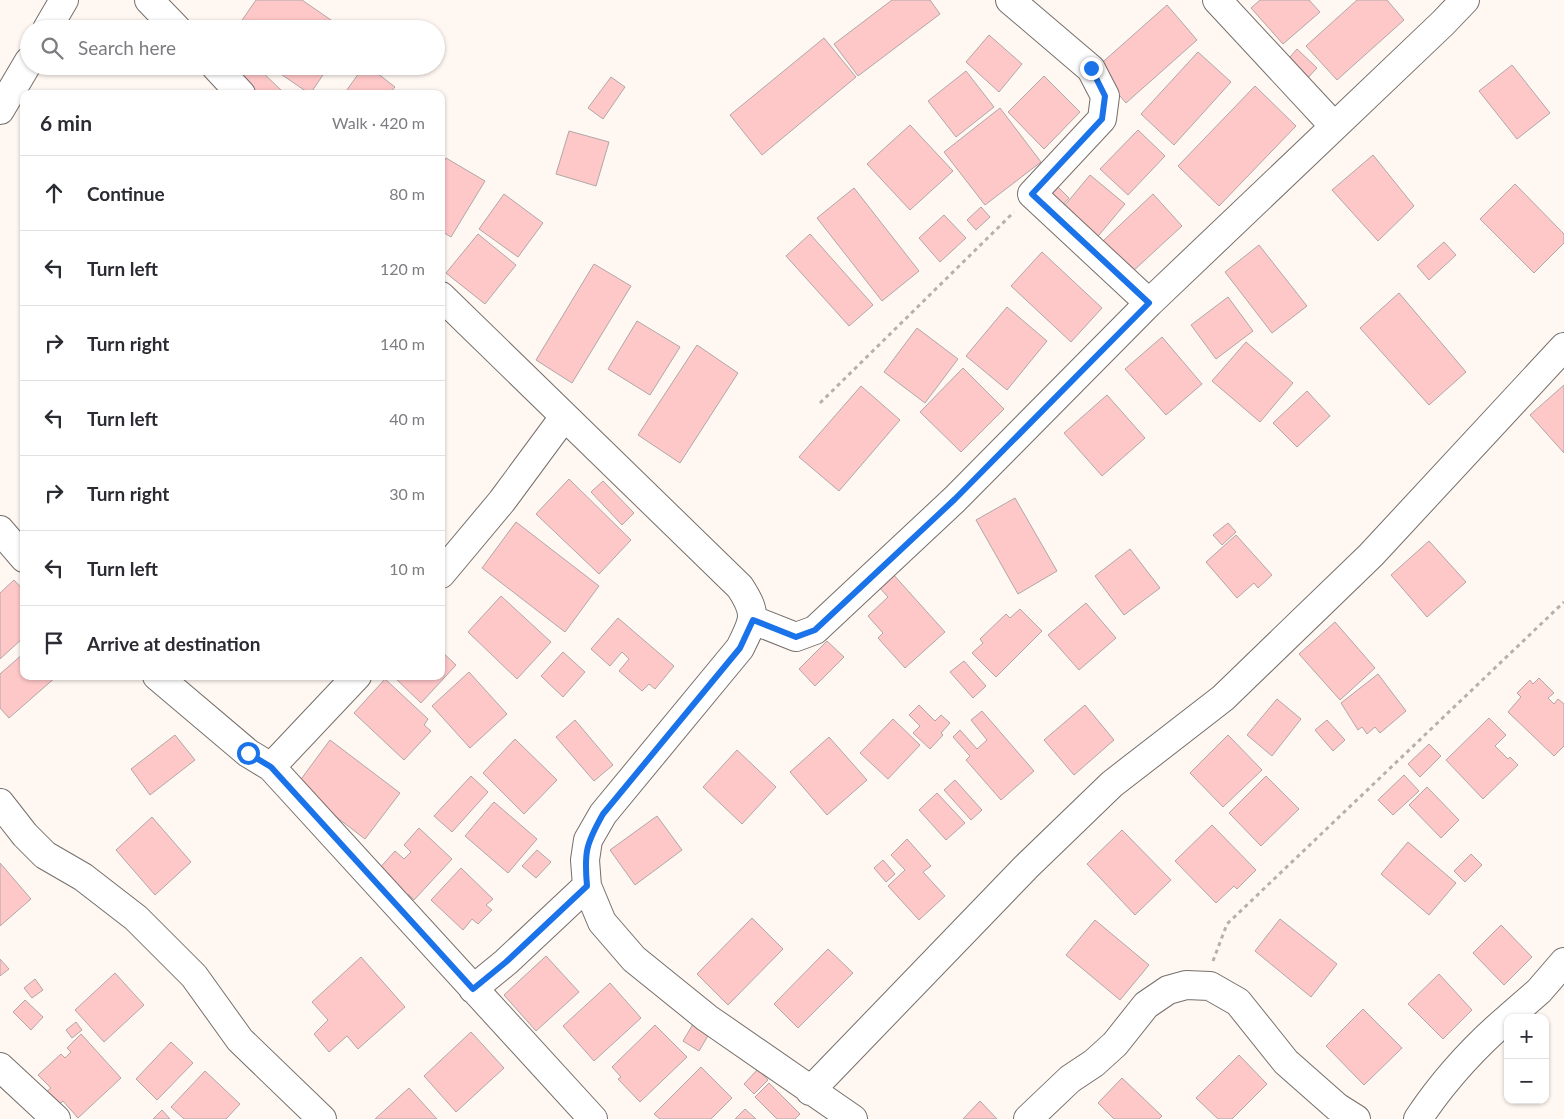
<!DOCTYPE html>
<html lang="en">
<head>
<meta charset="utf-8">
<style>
	:root { --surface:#fff; --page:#f7f7f7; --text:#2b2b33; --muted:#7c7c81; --line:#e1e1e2 }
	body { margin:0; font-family:Lato,sans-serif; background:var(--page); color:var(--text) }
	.controls { position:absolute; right:15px; bottom:15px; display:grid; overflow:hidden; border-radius:10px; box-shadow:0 1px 4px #0004 }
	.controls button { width:45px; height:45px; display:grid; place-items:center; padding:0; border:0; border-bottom:1px solid var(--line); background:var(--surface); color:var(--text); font:25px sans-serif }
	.stop { position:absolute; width:15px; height:15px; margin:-11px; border:4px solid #1a73e8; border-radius:50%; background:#fff }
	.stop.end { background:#1a73e8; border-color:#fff; box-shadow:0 1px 5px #0008 }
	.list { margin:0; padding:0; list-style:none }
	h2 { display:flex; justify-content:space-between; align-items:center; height:65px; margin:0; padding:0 20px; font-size:21px }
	h2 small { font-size:16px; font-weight:400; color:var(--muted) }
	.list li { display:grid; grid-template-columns:32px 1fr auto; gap:15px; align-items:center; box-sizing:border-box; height:75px; padding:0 20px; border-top:1px solid var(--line) }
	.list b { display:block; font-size:19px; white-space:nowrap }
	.list em { font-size:16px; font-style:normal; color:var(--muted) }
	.icon { flex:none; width:28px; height:28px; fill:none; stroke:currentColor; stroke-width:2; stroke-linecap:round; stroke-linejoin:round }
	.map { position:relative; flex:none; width:1564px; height:1119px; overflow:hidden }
	.search { position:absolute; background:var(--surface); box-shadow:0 1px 4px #0004; left:20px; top:20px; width:425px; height:55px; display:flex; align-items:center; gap:12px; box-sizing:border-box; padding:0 18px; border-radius:28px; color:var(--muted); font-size:19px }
	.panel { position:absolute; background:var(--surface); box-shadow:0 1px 4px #0004; left:20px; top:90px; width:425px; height:590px; border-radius:10px }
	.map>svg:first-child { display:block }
	.building { fill:#fec7c8; stroke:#b1a7a7 }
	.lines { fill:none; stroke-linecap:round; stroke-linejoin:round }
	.minor-casing { stroke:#766f6b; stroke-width:30 }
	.path { stroke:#b6b0ac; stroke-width:3; stroke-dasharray:4 4; stroke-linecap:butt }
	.minor { stroke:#fff; stroke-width:28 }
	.route { stroke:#1a73e8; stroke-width:6 }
</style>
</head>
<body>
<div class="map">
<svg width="1564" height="1119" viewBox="0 0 1564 1119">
	<rect width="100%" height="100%" fill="#fff7f2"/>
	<path class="building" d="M256,0H302L344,29H286L276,23L273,29H236Z
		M892,0H930L940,14L858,76L834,44Z
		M1260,0H1309L1320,12L1283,44L1251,8Z
		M1357,0H1387L1404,20L1337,80L1306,46Z
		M1167,5L1197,40L1126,103L1096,68Z
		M989,35L1022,64L999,92L966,62Z
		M824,38L856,77L762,155L730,115Z
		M1297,49L1317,68L1303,83L1284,64Z
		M1198,52L1231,82L1174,145L1141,114Z
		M1512,65L1550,113L1517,139L1479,91Z
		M221,66H256L283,92L249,94Z
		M269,66H329L310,94Z
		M364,66H368L395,87L389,94H344Z
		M966,71L994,107L956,137L928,101Z
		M1044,76L1080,112L1044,149L1008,112Z
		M611,77L625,87L603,119L588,108Z
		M1255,86L1296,126L1219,206L1178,166Z
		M1000,108L1041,162L985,205L944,152Z
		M910,125L953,171L910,210L867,164Z
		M1138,130L1165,156L1128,195L1100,169Z
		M569,131L609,142L596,186L556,174Z
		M1373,155L1414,206L1378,241L1332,190Z
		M446,158L485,181L451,237L441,231V166Z
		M1090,175L1125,204L1094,241L1060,211Z
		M1515,184L1564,234V243L1534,273L1480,219Z
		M1058,187L1069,198L1056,212L1044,201Z
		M854,188L919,271L882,301L817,218Z
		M504,194L543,223L518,257L479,229Z
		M1153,194L1182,226L1132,272L1103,241Z
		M981,207L990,217L976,230L967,220Z
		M944,215L966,238L940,262L919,238Z
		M478,234L516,265L485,304L446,273Z
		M810,234L873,305L849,326L786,256Z
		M1444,242L1456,255L1429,280L1417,266Z
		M1259,245L1307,306L1272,333L1225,272Z
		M1042,252L1102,308L1071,342L1011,286Z
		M594,264L631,286L572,383L536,360Z
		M1399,293L1466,372L1429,405L1360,328Z
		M1228,297L1253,331L1216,359L1191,325Z
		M1007,307L1047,341L1007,390L966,356Z
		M637,321L680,347L650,395L608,369Z
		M917,328L958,359L925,403L884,372Z
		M1162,337L1202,384L1166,415L1125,369Z
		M1246,342L1293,383L1260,422L1212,381Z
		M697,345L738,373L680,463L638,435Z
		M963,368L1004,409L961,452L920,412Z
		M1564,385V453L1530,415Z
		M861,386L900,420L839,491L799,457Z
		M1307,391L1330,416L1297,447L1273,423Z
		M1107,395L1145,438L1102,476L1064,433Z
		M569,479L631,540L599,574L536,514Z
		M603,481L634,513L622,525L591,492Z
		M1015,498L1057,571L1018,594L976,520Z
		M516,522L599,586L565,632L482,568Z
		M1228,523L1236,532L1222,545L1213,535Z
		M1236,535L1272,575L1258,588L1254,583L1237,598L1206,562Z
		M1429,541L1466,582L1427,617L1391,575Z
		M1130,549L1160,588L1124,615L1095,576Z
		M892,573L945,632L905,668L878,638L883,633L868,616L888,597L878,586Z
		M14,580L24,591V637L0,659V593Z
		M501,596L551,642L517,679L468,632Z
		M1086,603L1116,638L1079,670L1048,635Z
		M1020,609L1042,631L996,677L972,653L983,643L980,639L1006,614L1010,618Z
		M618,618L674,666L655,689L649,684L642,691L619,671L629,659L622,652L610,666L591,649Z
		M1335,622L1375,668L1340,700L1299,654Z
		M827,641L844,657L815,686L799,669Z
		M441,651L456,665L421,703L393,676H441Z
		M563,652L585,672L563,697L541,676Z
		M24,653V676H57L9,718L0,708V674Z
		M964,661L986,686L973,698L950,672Z
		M469,672L507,714L470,748L432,706Z
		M1378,674L1406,711L1380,733L1375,727L1367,734L1362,727L1358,730L1341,703Z
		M1539,678L1554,693L1548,698L1554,704L1558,699L1564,704V746L1554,756L1508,712L1521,697L1517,693L1530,680L1533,684Z
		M385,679L428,719L424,725L431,731L404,760L354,713Z
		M1277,699L1301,719L1272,756L1247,735Z
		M919,705L935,721L941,715L950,723L941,733L943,735L930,749L913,733L920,726L909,715Z
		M1085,705L1114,740L1074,775L1044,740Z
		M982,711L1034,771L1001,800L966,760L970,756L953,737L960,730L977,749L987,740L971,720Z
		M1489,718L1506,735L1495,746L1508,759L1510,757L1518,765L1483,799L1446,760Z
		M893,719L920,745L888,779L860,753Z
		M575,720L613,765L594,781L556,737Z
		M1327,720L1345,740L1333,751L1315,730Z
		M175,735L195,760L150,795L131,769Z
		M1228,735L1262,770L1223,807L1190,773Z
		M829,737L867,780L827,815L790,772Z
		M515,739L557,780L524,814L483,773Z
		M330,740L400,793L365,839L296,786Z
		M1429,744L1441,756L1420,777L1408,764Z
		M737,750L776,787L742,824L703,787Z
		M1404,775L1419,791L1393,815L1378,800Z
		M471,776L488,792L452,832L434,816Z
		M1266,776L1299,809L1261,846L1229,813Z
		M955,780L982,810L971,820L944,790Z
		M1427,787L1459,820L1441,838L1409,805Z
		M937,793L965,823L946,840L919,810Z
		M494,802L537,839L508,873L465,836Z
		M657,816L682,850L635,885L610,850Z
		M152,817L191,862L155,895L116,850Z
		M1212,825L1256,870L1237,889L1234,886L1216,903L1175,861Z
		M419,828L452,859L414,900L408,894L406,897L377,871L395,851L404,859L411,852L404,845Z
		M1122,830L1171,880L1135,915L1087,864Z
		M907,839L931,866L923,872L945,896L919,920L888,886L905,870L891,855Z
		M1408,842L1456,883L1429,915L1381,874Z
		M537,850L551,862L536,878L522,866Z
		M1471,854L1482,865L1465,882L1454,871Z
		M883,860L895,874L886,882L874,868Z
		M0,863L31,899L0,926Z
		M461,868L493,899L486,905L492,910L478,924L472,919L463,930L431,900Z
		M752,918L783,949L728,1005L697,974Z
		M1280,919L1337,964L1311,997L1255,951Z
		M1095,920L1149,965L1120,1000L1066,955Z
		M1501,925L1532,957L1504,985L1473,953Z
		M828,949L853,973L798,1028L774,1004Z
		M546,956L579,992L536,1031L504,995Z
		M361,957L405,1007L358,1049L347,1036L329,1052L314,1034L328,1020L312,1002Z
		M0,959L9,969L0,976Z
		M115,973L144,1005L104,1042L75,1010Z
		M1439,974L1472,1010L1443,1039L1408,1004Z
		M35,979L43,990L32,998L24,988Z
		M610,983L641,1018L594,1061L563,1026Z
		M25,1000L43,1017L31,1030L13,1012Z
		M1363,1009L1402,1048L1364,1085L1326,1046Z
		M76,1022L82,1030L72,1038L66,1030Z
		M693,1024L709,1034L699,1051L683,1041Z
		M655,1025L687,1057L640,1102L618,1079L621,1077L612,1067Z
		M471,1032L504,1068L456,1112L424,1076Z
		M81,1034L121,1078L78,1118L63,1101L56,1107L44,1094L51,1088L38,1075L61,1054L65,1058L71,1052L67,1048Z
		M171,1042L193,1063L157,1100L136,1079Z
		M1239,1055L1267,1084L1232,1119H1218L1196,1098Z
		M701,1067L732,1098L711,1119H660L654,1114Z
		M758,1069L768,1080L754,1094L744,1084Z
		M205,1071L240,1104L226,1119H184L171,1107Z
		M1122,1078L1162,1116L1159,1119H1114L1098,1103Z
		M769,1083L800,1114L795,1119H777L755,1097Z
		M409,1088L437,1119H375Z
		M980,1101L997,1119H963Z
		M745,1109L756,1119H735Z
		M162,1110L170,1119H153Z"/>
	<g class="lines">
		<g class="minor-casing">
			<path id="minor" d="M149,0L177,29
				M1010,0L1091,69L1105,96L1102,119L1032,194L1149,303
				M1217,0L1334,126
				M47,29L64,0
				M215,66L241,94
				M0,110L29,61
				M441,296L740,587C758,615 754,619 740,648L603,814L588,840L585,860L587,886L602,922L634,959L707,1018L853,1119
				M0,530L24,558
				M441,574L502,501L564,417
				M753,620L796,637L815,630L955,499L1149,303L1443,23L1465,0
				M157,676L248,753L271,767L593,1119
				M271,767L357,676
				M0,803L25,835L45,855L83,877L136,918L194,976L240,1040L322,1119
				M473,989L506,962L587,886
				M1508,1018L1539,991L1564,962
				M0,1067L56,1119
				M810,1091L1026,867L1112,784L1223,698L1371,555L1564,347
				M1028,1119L1070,1079L1094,1063L1115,1044L1146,1005L1168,990L1186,985L1210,986L1238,1002L1286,1062L1337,1107L1356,1119
				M1418,1119C1444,1080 1472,1049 1508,1018"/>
		</g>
		<path class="path" d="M820,403L1014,212
			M1213,961L1227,924L1564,602"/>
		<use href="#minor" class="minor"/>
	</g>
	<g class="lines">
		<path class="route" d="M248,753L271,767L473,989L506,962L587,886C584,852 586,844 603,814L740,648L753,620L796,637L815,630L955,499L1149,303L1032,194L1102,119L1105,96L1091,68"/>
	</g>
</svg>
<div class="controls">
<button>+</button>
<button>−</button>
</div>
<div class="stop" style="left:248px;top:753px"></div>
<div class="stop end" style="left:1091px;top:68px"></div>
<div class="search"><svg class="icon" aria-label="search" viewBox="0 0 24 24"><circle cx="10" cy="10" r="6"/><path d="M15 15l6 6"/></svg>Search here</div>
<section class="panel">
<h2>6 min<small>Walk · 420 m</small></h2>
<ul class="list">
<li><svg class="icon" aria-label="ahead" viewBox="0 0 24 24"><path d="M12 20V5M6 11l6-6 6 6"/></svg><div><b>Continue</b></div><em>80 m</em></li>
<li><svg class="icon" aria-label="left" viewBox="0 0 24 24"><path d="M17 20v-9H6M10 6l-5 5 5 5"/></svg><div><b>Turn left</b></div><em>120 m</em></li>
<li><svg class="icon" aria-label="right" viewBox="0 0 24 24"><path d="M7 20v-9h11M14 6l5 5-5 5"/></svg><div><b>Turn right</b></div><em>140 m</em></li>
<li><svg class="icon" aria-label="left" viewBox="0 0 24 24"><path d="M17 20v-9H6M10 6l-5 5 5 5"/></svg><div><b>Turn left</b></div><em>40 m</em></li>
<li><svg class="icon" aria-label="right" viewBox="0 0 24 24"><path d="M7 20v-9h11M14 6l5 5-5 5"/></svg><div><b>Turn right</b></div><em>30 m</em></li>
<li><svg class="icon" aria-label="left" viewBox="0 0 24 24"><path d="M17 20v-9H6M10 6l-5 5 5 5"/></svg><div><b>Turn left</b></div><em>10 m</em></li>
<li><svg class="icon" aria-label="arrive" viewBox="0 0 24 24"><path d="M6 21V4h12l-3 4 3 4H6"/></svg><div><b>Arrive at destination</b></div></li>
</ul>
</section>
</div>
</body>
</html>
